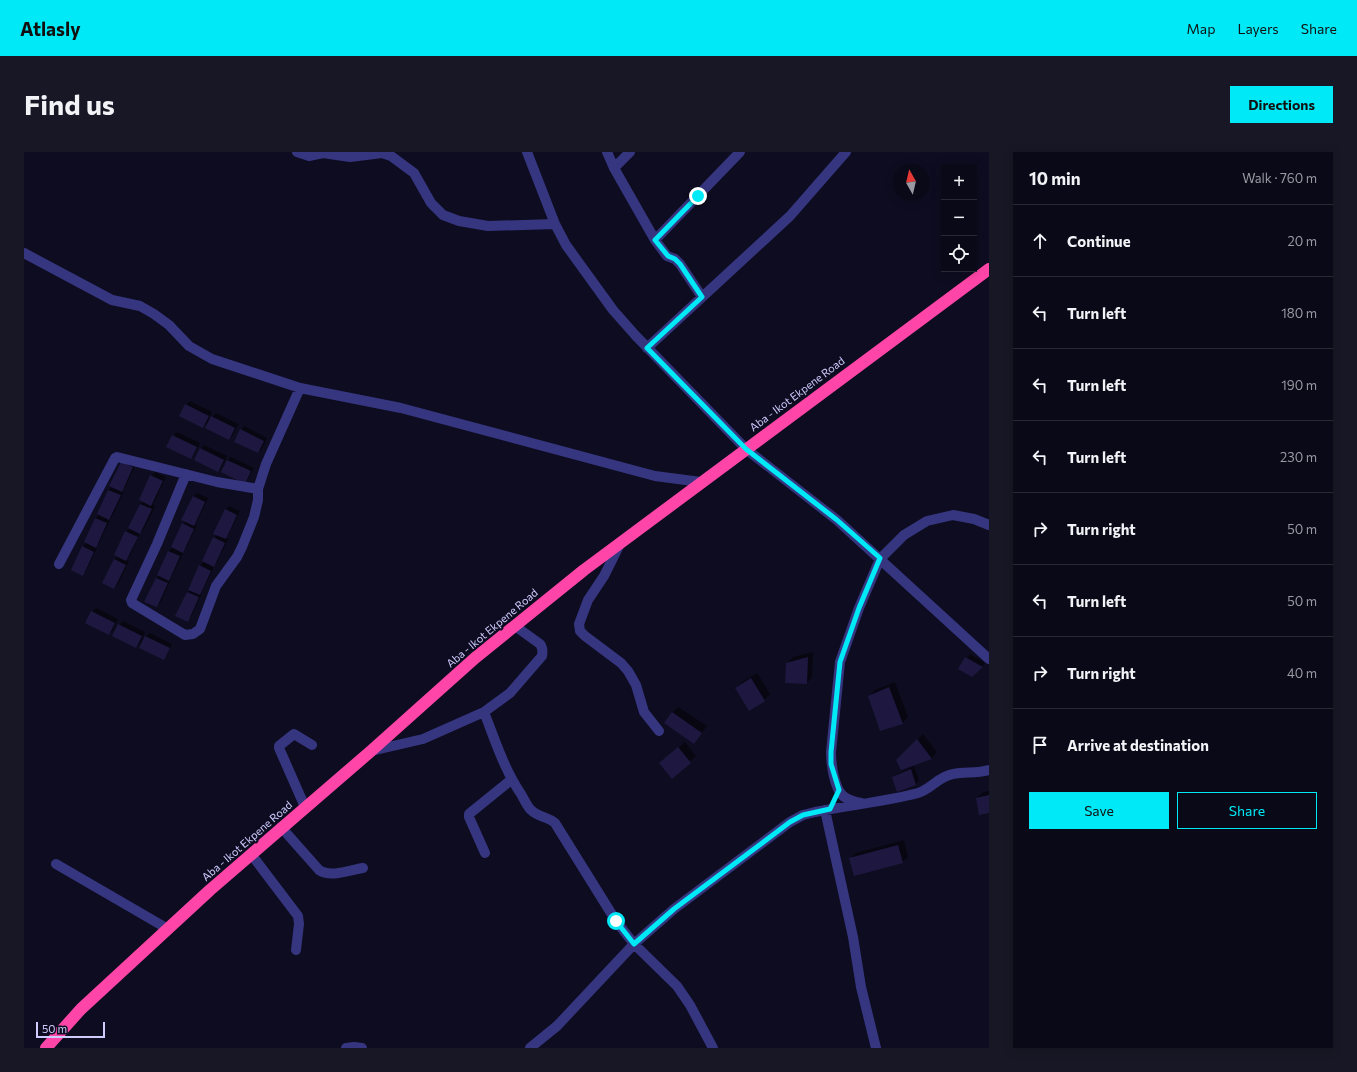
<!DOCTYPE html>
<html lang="en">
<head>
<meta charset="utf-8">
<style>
	:root { --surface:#0a0918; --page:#181725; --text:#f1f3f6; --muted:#999aa2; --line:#2a2a37; --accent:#00e9f6 }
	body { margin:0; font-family:Commissioner,sans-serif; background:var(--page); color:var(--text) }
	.controls { position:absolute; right:12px; top:12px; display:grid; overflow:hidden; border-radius:0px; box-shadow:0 2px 10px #0003 }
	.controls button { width:36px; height:36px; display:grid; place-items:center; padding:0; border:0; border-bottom:1px solid var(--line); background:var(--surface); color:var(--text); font:20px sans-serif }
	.compass { position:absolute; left:869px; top:12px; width:36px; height:36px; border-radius:50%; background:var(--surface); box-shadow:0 2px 10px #0003; rotate:352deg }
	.scale { position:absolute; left:12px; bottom:10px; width:69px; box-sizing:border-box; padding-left:4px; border:2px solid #cecbff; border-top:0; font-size:11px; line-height:14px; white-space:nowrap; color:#cecbff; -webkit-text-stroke:3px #0e0c20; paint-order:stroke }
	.stop { position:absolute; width:12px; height:12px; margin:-9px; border:3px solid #00e9f6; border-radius:50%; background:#fff }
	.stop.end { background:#00e9f6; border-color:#fff; box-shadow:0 1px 4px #0008 }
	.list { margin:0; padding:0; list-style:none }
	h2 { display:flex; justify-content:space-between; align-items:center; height:52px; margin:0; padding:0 16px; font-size:17px }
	h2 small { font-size:13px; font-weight:400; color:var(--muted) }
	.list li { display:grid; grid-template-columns:26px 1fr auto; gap:12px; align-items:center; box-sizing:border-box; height:72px; padding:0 16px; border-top:1px solid var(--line) }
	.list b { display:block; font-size:15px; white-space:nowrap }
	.list em { font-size:13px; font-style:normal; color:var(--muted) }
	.actions { display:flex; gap:8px; padding:12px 16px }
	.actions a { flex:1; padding:9px 0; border:1px solid var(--accent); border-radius:0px; text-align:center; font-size:14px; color:var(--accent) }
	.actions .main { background:var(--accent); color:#111 }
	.icon { flex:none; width:22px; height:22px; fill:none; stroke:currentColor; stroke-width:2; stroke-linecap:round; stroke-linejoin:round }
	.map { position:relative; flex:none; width:965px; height:896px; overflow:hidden; border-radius:0px }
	header { display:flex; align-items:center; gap:24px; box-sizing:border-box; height:56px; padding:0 20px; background:var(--accent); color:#111 }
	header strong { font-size:19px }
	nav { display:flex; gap:22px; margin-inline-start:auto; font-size:14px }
	.intro { display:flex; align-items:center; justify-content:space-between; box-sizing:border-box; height:96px; padding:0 24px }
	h1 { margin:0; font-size:28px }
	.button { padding:10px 18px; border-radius:0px; background:var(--accent); color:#111; font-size:14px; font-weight:700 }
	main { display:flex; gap:24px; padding:0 24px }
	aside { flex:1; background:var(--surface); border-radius:0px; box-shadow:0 2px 10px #0003 }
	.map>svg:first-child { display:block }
	.shadow { fill:#0007 }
	.building { fill:#1e1841 }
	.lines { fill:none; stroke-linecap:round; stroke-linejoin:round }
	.minor { stroke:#363680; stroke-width:10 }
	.highway { stroke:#ff46a8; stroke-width:12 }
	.route { stroke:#00e9f6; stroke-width:5 }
	.labels { text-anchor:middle; stroke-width:4; stroke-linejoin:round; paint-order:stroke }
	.street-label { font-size:11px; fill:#cecbff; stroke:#0e0c20 }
</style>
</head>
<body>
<header>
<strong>Atlasly</strong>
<nav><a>Map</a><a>Layers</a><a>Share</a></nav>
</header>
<div class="intro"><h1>Find us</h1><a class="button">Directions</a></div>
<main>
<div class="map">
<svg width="965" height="896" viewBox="0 0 965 896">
	<rect width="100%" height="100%" fill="#0e0c20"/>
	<path class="shadow" d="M166,249L188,260L185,268L192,261L214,272L209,283L205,287L186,269L179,275L162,253Z
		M220,274L243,286L238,297L234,300L217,278Z
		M153,280L176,291L170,302L166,306L149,284Z
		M180,293L203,304L198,315L194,319L177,297Z
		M207,305L230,316L224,327L221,330L203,308Z
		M98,310L112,312L101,335L97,339H100L89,363L85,367L86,368L75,391L71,395L73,396L62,419L59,423V395L63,390H61L72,366L76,362L74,361L85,338L89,334Z
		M131,320L142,325L131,349L128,352L131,354L120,377L116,381L106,404L102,408L105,409L94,432L90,436V408L94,404L102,380L106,376L116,352L120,349L127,324Z
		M173,341L184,346L173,369L170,372L173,373L162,396L158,400L159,401L148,424L146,427H147L136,451L132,454L122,449L133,426L135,423L145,399L149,395L159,372L161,369L169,345Z
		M205,354L216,359L205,382L202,386L204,387L193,410L189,415H190L179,438L177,441H178L167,465L163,468V440L166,438L176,414L180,409L190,386L193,382L202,358Z
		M72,456L94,467L89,478L85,482L68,460Z
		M99,469L121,480L116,491L112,495L95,473Z
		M126,481L148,492L143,503L139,506L117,495L122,484Z
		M789,500L788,525L783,531L763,511L769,505Z
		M946,502L961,511L948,524L935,516Z
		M733,521L746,542L740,548L712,536L718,530Z
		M871,530L884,565L878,571L845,544L851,538Z
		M654,555L683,574L670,591L648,561Z
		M899,582L913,600L908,606L878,616L873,608Z
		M661,590L672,604L648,625L636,611Z
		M890,614L895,628L892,632L869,625L873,622Z
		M965,639V660L953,646L959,640Z
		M880,688L884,705L878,710L826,707L832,701Z"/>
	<path class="building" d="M161,252L185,264L179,276L155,264Z
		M187,264L211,276L205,288L181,276Z
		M216,277L240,289L234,301L210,290Z
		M148,283L173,295L167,307L142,295Z
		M176,296L200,308L194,320L170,308Z
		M203,308L227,319L221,332L197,320Z
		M97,310L109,315L98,340L85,334Z
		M126,323L139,329L127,354L115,348Z
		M84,338L97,343L85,368L73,362Z
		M169,344L181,350L170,374L157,368Z
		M116,352L128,357L116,382L104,376Z
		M201,357L213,363L202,387L189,382Z
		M71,366L83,371L72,396L60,390Z
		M158,371L170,377L159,401L147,395Z
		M101,379L114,385L102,409L90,403Z
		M189,385L201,391L190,415L178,409Z
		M58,394L70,400L59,424L47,418Z
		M144,399L156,404L145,429L133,423Z
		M90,407L102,413L90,437L78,431Z
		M175,413L187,419L176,443L164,438Z
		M132,426L144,431L133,455L120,450Z
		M163,440L175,445L164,470L151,464Z
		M67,459L91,471L85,483L61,471Z
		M94,472L118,484L112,496L88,484Z
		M121,484L146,496L140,508L115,496Z
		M784,505L783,532L761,531L762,511Z
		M941,505L959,515L948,525L934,517Z
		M727,526L741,549L725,559L711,536Z
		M865,535L879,572L856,579L844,544Z
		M648,560L678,581L670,592L640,571Z
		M893,587L908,607L877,618L872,608Z
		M654,595L667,611L648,627L635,611Z
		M887,617L892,633L873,640L868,625Z
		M965,643V661L955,663L952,646Z
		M874,693L879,711L830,724L825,706Z"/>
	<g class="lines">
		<path class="minor" d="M273,0L285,4L299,1L326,5L358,1L367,4L390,21L407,51L419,63L435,69L464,74L531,72
			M503,0L531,72L542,93L589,158L612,184L722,297L813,368L965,507
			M583,0L590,16L631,88L643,104L651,107L656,112L678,145
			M590,16L606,0
			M631,88L716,0
			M0,101L88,148L116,154L130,162L145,173L165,194L188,207L276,236L377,256L631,324L677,330
			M623,196L766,64L822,0
			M162,322L133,392L107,448L108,451L161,483L169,482L176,477L192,434L213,405L218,395L230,365L234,348V337L242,312L276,236
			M597,390L580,424L564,448L555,472L556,479L561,484L597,511L604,519L612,533L620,560L635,579
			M35,412L91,306L93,305L193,330L234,337
			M460,560C471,588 480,617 497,642C500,647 503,654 507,658C514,665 524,665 531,671L592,769L610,792L653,834L666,853L689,896
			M347,599L399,587L460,560L486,541L518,504C519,499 519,496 516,492L491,474
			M837,651C831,650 824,648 819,644C810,636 807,611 807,600L816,510L835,456L856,407L880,383L903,369L929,363L950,367L965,373
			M281,655L255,596V594L270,582L288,593
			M801,658L829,785L837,835L852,896
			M257,675L295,718C307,726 326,718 339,716
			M461,701L445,665V662L487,628
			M227,702L274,764L275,772L272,798
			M32,712L144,777
			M322,896L330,895L338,896
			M506,896L533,874L610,792L650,757L766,670L779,663L791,660C825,653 860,650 894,641C907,637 915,624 929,622C941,619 952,622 965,618"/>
		<path class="highway" d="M22,896L57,857L186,738L347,599L451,506L560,418L965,117"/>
	</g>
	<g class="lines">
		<path class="route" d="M592,769L610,792L650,757L766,670L779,663L806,657L815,638L807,612V600L816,510L835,456L856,406L813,368L722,297L623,196L678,145L656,112L651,107L644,104L631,88L674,44"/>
	</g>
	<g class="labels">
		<g class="street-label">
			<text transform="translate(773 242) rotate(-37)" y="4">Aba - Ikot Ekpene Road</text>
			<text transform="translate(468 476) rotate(-40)" y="4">Aba - Ikot Ekpene Road</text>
			<text transform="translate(223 689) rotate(-41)" y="4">Aba - Ikot Ekpene Road</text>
		</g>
	</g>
</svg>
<div class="controls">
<button>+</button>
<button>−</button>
<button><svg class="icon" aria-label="locate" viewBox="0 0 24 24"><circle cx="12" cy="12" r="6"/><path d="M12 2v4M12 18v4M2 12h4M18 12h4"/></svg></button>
</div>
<svg class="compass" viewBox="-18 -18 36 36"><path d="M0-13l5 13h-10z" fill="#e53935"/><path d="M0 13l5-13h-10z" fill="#999aa2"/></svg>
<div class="scale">50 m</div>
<div class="stop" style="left:592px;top:769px"></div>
<div class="stop end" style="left:674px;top:44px"></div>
</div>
<aside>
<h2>10 min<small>Walk · 760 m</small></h2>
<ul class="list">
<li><svg class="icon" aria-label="ahead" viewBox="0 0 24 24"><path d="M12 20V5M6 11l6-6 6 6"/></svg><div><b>Continue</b></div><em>20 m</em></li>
<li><svg class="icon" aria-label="left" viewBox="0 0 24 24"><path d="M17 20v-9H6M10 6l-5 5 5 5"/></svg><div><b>Turn left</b></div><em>180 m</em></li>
<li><svg class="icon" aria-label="left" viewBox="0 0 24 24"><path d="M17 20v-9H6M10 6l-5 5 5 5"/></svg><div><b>Turn left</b></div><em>190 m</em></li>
<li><svg class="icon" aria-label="left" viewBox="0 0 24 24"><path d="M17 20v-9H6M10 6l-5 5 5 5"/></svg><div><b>Turn left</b></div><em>230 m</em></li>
<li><svg class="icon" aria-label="right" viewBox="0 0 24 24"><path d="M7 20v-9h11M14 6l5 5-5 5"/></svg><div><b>Turn right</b></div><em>50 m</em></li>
<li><svg class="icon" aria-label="left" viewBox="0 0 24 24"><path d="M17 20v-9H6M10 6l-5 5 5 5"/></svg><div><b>Turn left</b></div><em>50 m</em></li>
<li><svg class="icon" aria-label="right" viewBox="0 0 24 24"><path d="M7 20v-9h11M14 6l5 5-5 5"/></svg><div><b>Turn right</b></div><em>40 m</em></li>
<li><svg class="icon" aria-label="arrive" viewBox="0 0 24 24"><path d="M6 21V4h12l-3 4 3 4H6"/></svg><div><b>Arrive at destination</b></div></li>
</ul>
<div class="actions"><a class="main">Save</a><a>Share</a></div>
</aside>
</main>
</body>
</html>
